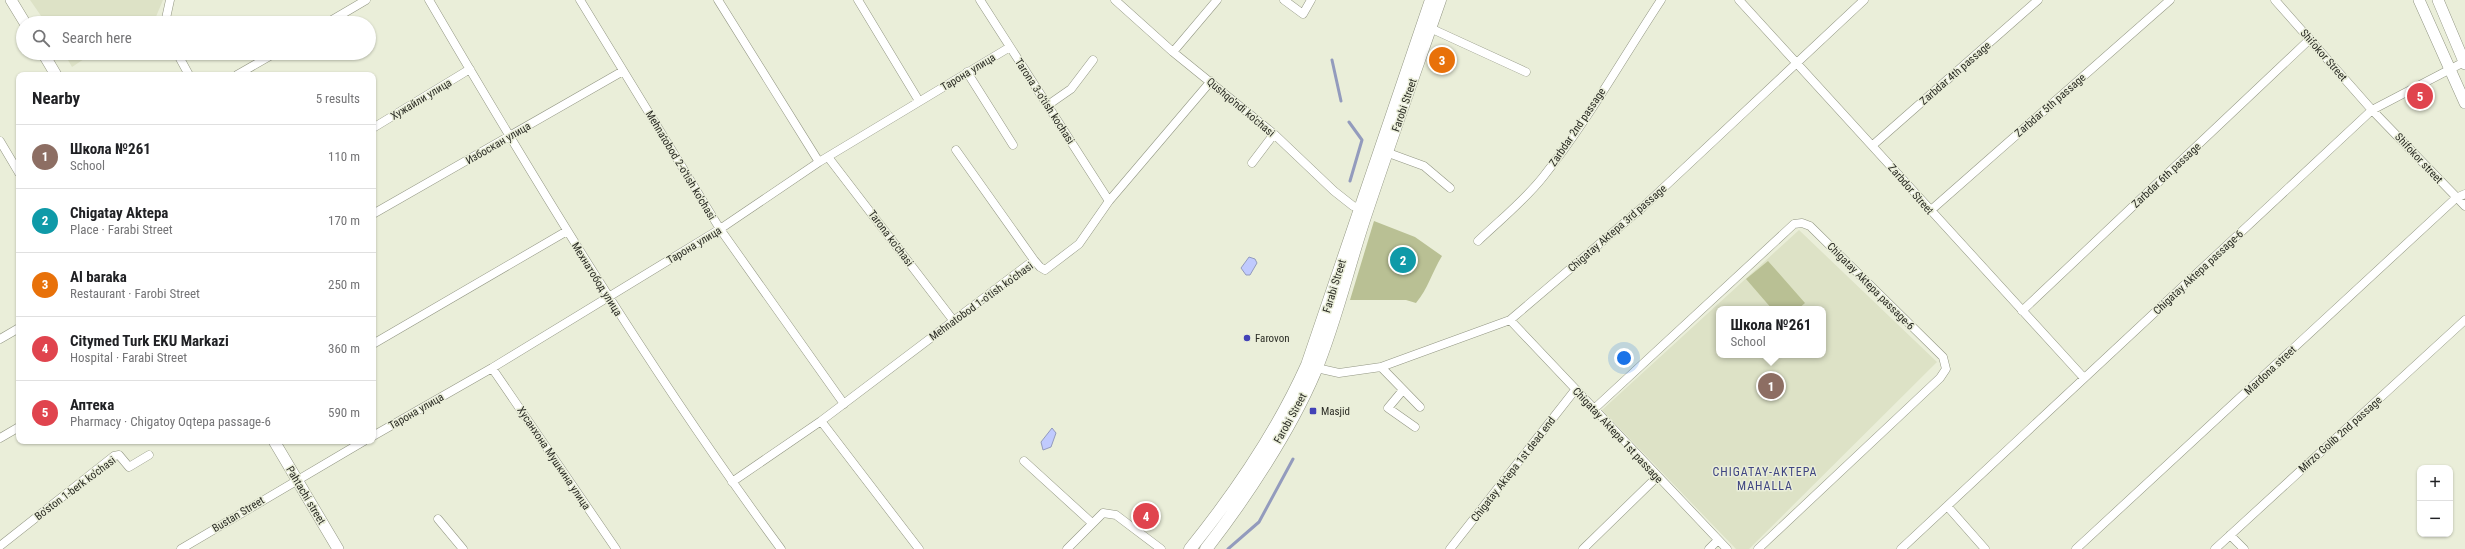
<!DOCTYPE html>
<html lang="en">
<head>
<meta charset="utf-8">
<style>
	:root { --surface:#fff; --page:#f6f6f6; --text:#202124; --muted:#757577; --line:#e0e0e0; --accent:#111827 }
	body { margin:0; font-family:"Roboto Condensed",sans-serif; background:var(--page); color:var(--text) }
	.controls { position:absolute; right:12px; bottom:12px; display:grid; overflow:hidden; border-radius:8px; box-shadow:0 1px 3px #0004 }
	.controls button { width:36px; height:36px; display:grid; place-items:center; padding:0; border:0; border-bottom:1px solid var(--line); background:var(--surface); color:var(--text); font:20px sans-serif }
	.you { position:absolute; left:1624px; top:358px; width:14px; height:14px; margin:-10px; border:3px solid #fff; border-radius:50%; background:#1a73e8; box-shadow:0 0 0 6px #1a73e833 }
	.badge { display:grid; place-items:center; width:26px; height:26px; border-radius:50%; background:var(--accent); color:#fff; font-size:13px; font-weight:700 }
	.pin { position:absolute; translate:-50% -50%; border:2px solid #fff; box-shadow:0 1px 4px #0006 }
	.popup { position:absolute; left:1716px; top:306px; width:110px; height:52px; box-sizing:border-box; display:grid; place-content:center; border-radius:8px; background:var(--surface); filter:drop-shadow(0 1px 3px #0005); font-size:13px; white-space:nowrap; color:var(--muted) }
	.popup b { font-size:15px; color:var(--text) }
	.popup::after { content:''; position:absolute; left:50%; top:100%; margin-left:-8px; border:8px solid transparent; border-top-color:var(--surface) }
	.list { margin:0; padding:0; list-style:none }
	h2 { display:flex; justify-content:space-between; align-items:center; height:52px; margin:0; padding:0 16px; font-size:17px }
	h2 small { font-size:13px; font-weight:400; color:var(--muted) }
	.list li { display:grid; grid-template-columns:26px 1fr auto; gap:12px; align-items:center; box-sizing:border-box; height:64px; padding:0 16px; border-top:1px solid var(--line) }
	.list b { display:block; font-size:15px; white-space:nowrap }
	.list p { margin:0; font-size:13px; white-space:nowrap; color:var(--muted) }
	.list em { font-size:13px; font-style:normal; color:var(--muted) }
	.icon { flex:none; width:22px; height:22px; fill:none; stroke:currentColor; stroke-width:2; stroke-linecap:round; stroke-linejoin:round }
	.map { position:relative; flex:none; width:2465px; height:549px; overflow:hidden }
	.search { position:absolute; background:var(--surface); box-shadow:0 1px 3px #0004; left:16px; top:16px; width:360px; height:44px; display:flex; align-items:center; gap:10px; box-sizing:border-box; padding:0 14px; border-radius:22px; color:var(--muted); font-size:15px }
	.panel { position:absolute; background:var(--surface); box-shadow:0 1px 3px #0004; left:16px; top:72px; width:360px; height:372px; border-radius:8px }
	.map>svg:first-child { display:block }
	.built { fill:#dde2c6; fill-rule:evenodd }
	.green { fill:#b9c094 }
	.water { fill:#c0cafe; stroke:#939bbd }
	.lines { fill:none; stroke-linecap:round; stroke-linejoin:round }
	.stream { stroke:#939bbd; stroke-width:3 }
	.street-casing { stroke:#929683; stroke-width:9 }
	.secondary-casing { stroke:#929683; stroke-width:12 }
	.primary-casing { stroke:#929683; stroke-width:13 }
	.street { stroke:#fff; stroke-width:8 }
	.secondary { stroke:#fff; stroke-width:11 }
	.primary { stroke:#fff; stroke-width:12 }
	.poi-dot { fill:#4242b7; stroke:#eaeed9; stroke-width:1.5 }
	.labels { text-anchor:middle; stroke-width:3; stroke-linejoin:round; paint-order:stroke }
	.street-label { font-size:11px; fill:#2b2c25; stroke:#eaeed9 }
	.poi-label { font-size:11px; fill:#2b2c25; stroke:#eaeed9; text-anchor:start }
	.neighbourhood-label { font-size:12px; letter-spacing:1px; fill:#3f4582; stroke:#eaeed9 }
</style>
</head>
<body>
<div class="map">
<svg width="2465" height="549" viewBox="0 0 2465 549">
	<rect width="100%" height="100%" fill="#eaeed9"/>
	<path class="built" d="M30,0H163L155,19L148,23H46Z
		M64,53H93L72,67Z
		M1799,230L1937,362L1749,549H1736L1602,410ZM1719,309H1823V355H1719Z"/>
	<path class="green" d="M1374,221L1415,237L1442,256C1432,272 1428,289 1416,303L1406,300H1350Z
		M1768,261L1805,303L1798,309H1772L1746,279Z"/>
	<path class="water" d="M1249,257L1255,259L1257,263L1250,275H1246L1241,268Z
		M1052,428L1056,433L1051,447L1043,450L1041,442Z"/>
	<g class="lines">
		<path class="stream" d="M1332,60L1341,101
			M1349,122L1362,140L1350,181
			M1228,549L1259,522L1293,459"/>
		<g class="street-casing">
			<path id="street" d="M429,0C539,188 652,374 781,549
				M580,0L720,229L844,404
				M718,0L819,162
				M858,0L919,101
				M980,0L1109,201
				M1115,0L1173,52L1274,134L1334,191L1353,206L1365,209
				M1284,0L1303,14L1311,0
				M1739,0L2084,378
				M2275,0L2372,110L2465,206
				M165,23L170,0
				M327,23L366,0
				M1430,28L1526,72
				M1173,52L1217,0
				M177,53L189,75
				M967,72L1013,145
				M237,75L275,53
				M1048,105L1071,89L1093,60
				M373,128L470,69
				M0,141L19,173
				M1873,145L2038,0
				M956,150L1034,260L1040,267L1045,270L1079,244L1109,201L1211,81
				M1383,151L1424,166L1450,188
				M828,157L953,320
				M1252,163L1274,134
				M1930,211L2170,0
				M373,214L623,71
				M1478,241C1500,220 1524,201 1543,177C1587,122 1622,59 1661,0
				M2022,311L2310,39
				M1510,320L1727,549
				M0,339L19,328
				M373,344L567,231
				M1312,367L1339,373L1381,367L1510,320L1644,206L1864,0
				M1381,367L1420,407
				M492,368L616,549
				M1403,390L1388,408L1415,427
				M1594,409L1794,224L1802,223L1810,226L1943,357L1946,369L1940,378L1758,549
				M821,421L919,549
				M373,436L492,368L720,229L819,162L1010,47
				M0,438L19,427
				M1024,461L1092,523
				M732,482L821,421L1034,260
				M1948,507L1985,549
				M438,519L463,549
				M2230,535L2244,549
				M0,546L114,456L119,455L129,467L149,455
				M181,549L364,441
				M1067,549L1103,513L1116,515L1161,549
				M1450,549L1575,390
				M1583,549L1657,477
				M1709,549L1718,540
				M1901,549L2372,110L2464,62
				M2076,549L2456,198L2465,194
				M2215,549L2465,320"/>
		</g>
		<g class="secondary-casing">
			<path id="secondary" d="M11,0L25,23
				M2419,0L2465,103
				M2438,0L2465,64
				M43,53L56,75
				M274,441L338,549"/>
		</g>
		<g class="primary-casing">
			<path id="primary" d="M1190,549C1236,492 1277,432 1307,365L1431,0
				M1206,549C1245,499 1290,431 1315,372C1337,319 1349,263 1368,208C1391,139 1416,69 1440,0"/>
		</g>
		<use href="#street" class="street"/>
		<use href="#secondary" class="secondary"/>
		<use href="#primary" class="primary"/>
	</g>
	<g class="poi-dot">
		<circle cx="1247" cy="338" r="4"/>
		<rect x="1309" y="407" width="8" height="8" rx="2"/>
	</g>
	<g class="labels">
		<g class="street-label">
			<text transform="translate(2324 55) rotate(49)" y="4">Shifokor Street</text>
			<text transform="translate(968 72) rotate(-31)" y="4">Тарона улица</text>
			<text transform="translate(1955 73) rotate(-41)" y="4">Zarbdar 4th passage</text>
			<text transform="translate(421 99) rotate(-31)" y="4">Хужайли улица</text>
			<text transform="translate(1045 101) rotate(57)" y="4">Tarona 3-o'tish kochasi</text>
			<text transform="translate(1404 105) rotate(-71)" y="4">Farobi Street</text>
			<text transform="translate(2050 105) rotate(-41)" y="4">Zarbdar 5th passage</text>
			<text transform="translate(1241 107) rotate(40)" y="4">Qushqo'ndi ko'chasi</text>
			<text transform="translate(1577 127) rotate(-56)" y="4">Zarbdar 2nd passage</text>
			<text transform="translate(498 143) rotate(-30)" y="4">Избоскан улица</text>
			<text transform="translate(2419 158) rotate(47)" y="4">Shifokor street</text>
			<text transform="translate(681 165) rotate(59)" y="4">Mehnatobod 2-o'tish ko'chasi</text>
			<text transform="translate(2166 175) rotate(-43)" y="4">Zarbdar 6th passage</text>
			<text transform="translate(1911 189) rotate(49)" y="4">Zarbdor Street</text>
			<text transform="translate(1617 228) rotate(-41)" y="4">Chigatay Aktepa 3rd passage</text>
			<text transform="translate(891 238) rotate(53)" y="4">Tarona ko'chasi</text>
			<text transform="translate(694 245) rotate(-31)" y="4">Тарона улица</text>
			<text transform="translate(2198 272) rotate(-43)" y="4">Chigatay Aktepa passage-6</text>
			<text transform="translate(597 279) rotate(58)" y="4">Мехнатобод улица</text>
			<text transform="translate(1334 286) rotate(-73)" y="4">Farabi Street</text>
			<text transform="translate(1871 286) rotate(45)" y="4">Chigatay Aktepa passage-6</text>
			<text transform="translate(981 301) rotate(-36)" y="4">Mehnatobod 1-o'tish ko'chasi</text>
			<text transform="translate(2270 370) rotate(-43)" y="4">Mardona street</text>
			<text transform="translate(416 411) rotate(-30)" y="4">Тарона улица</text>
			<text transform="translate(1290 418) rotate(-61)" y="4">Farobi Street</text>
			<text transform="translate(2340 434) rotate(-42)" y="4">Mirzo Golib 2nd passage</text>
			<text transform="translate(1618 435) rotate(47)" y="4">Chigatay Aktepa 1st passage</text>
			<text transform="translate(554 458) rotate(56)" y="4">Хусанхона Мушкина улица</text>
			<text transform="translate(1513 469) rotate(-52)" y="4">Chigatay Aktepa 1st dead end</text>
			<text transform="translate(75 488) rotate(-37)" y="4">Bo'ston 1-berk ko'chasi</text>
			<text transform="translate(306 495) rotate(59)" y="4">Pahtachi street</text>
			<text transform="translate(238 514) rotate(-31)" y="4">Bustаn Street</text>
		</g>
		<g class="poi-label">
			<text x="1255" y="342">Farovon</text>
			<text x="1321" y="415">Masjid</text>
		</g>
		<g class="neighbourhood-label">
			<text x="1765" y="476">CHIGATAY-AKTEPA<tspan x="1765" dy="14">MAHALLA</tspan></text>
		</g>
	</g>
</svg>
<div class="controls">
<button>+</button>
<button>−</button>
</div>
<div class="you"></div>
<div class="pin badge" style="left:1771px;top:386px;background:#8d6e63">1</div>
<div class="popup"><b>Школа №261</b>School</div>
<div class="pin badge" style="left:1403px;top:260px;background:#0f9aa8">2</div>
<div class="pin badge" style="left:1442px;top:60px;background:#e8710a">3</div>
<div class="pin badge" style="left:1146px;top:516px;background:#e0444e">4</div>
<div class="pin badge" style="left:2420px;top:96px;background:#e0444e">5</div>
<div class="search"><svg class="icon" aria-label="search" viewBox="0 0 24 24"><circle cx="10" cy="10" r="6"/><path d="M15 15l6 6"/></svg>Search here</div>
<section class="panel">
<h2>Nearby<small>5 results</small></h2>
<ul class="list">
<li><span class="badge" style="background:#8d6e63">1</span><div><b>Школа №261</b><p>School</p></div><em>110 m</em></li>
<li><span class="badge" style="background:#0f9aa8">2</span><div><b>Chigatay Aktepa</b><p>Place · Farabi Street</p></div><em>170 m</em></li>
<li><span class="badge" style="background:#e8710a">3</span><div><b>Al baraka</b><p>Restaurant · Farobi Street</p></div><em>250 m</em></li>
<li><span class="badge" style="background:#e0444e">4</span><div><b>Citymed Turk EKU Markazi</b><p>Hospital · Farabi Street</p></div><em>360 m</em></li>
<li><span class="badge" style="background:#e0444e">5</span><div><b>Аптека</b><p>Pharmacy · Chigatoy Oqtepa passage-6</p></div><em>590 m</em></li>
</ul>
</section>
</div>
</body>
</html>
